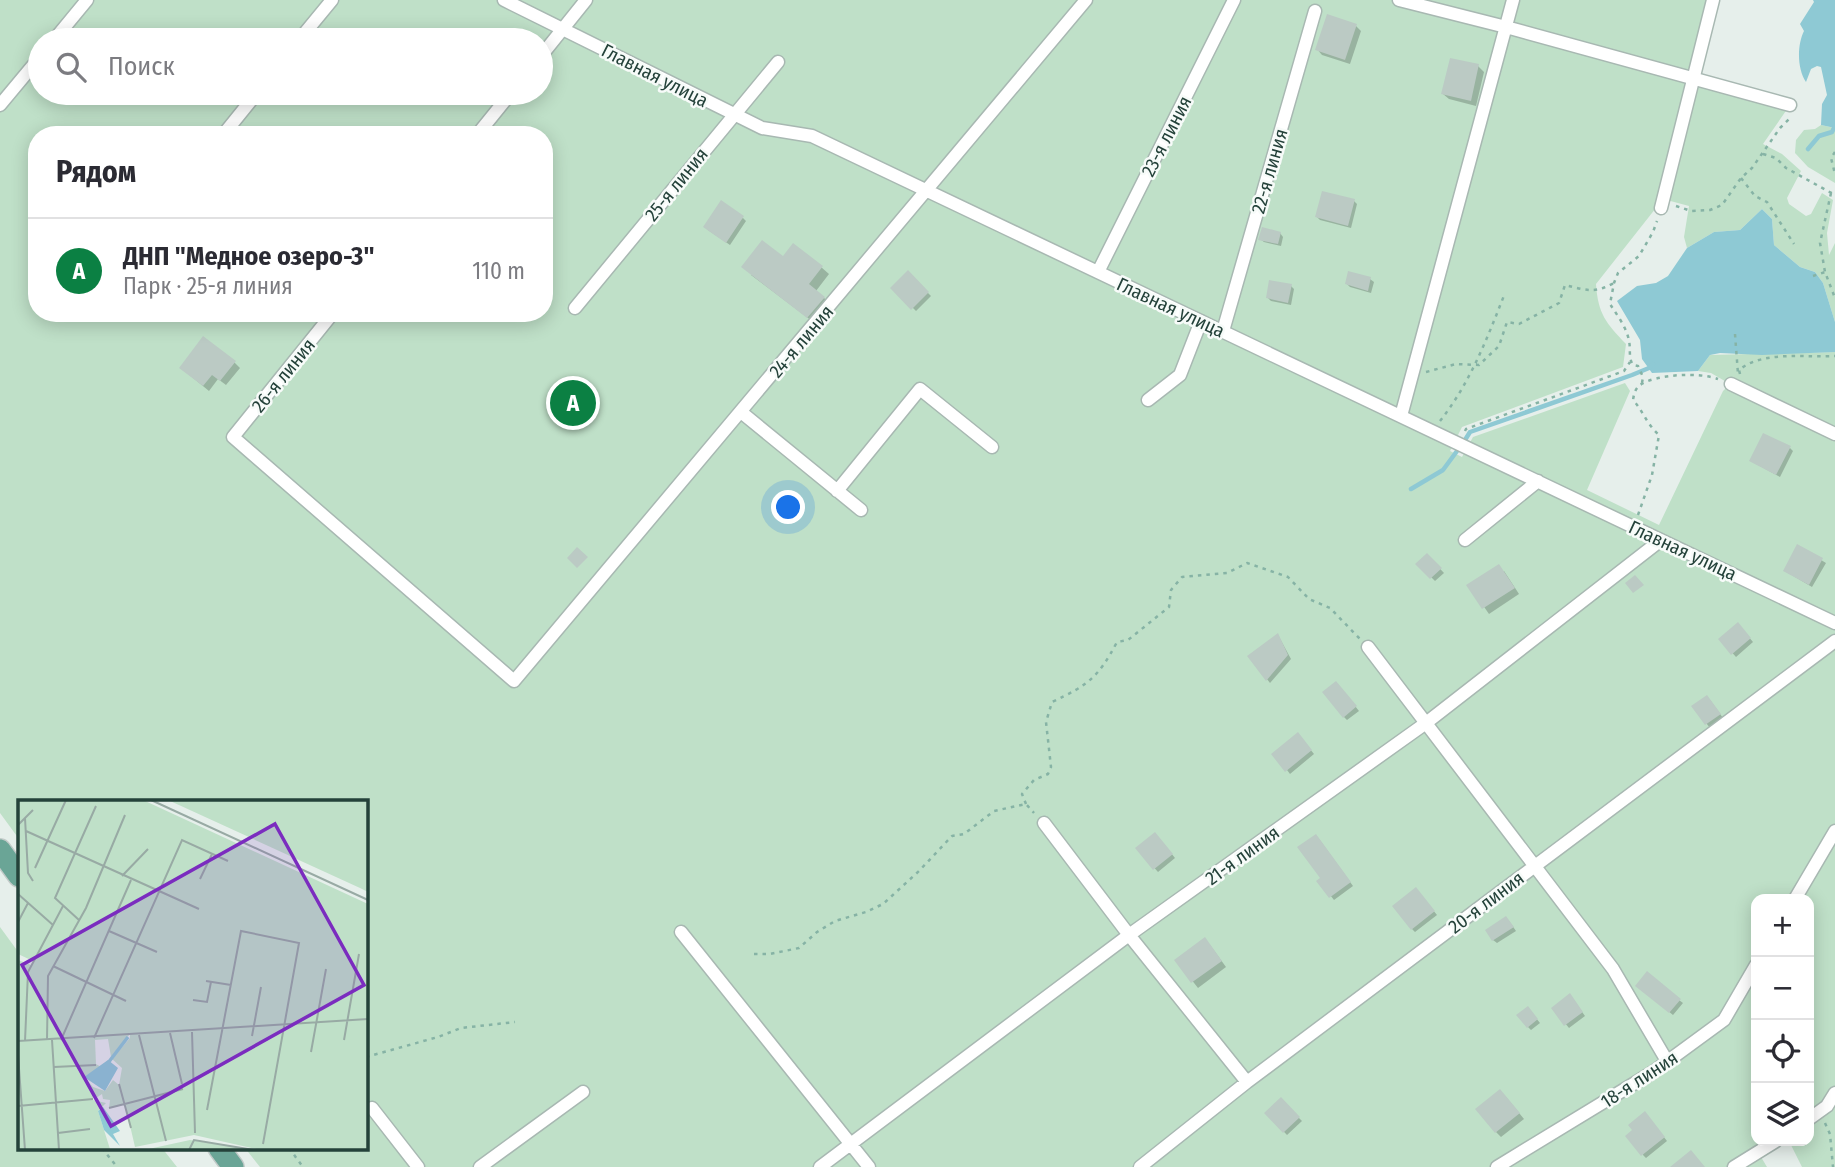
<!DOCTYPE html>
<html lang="ru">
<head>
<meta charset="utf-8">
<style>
	:root { --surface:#fff; --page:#f2f2f3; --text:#2b2b33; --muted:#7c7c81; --line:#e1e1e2; --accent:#0b8043 }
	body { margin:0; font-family:"Fira Sans Condensed",sans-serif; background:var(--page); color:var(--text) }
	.controls { position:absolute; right:21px; bottom:21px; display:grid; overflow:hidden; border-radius:14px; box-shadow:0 4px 18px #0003 }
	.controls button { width:63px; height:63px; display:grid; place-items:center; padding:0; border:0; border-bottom:2px solid var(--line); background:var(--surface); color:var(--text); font:35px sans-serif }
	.you { position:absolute; left:789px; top:508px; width:24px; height:24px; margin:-18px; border:5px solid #fff; border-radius:50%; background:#1a73e8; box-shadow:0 0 0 10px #1a73e833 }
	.badge { display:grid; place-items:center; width:46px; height:46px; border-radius:50%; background:var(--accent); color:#fff; font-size:23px; font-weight:700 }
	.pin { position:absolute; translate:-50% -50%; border:4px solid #fff; box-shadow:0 2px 7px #0006 }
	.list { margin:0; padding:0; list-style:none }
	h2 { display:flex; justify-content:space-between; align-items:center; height:91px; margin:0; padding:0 28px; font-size:30px }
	h2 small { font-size:23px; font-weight:400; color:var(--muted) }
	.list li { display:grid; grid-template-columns:46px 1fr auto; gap:21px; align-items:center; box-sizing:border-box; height:105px; padding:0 28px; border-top:2px solid var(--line) }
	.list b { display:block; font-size:26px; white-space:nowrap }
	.list p { margin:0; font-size:23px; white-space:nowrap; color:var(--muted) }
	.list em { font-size:23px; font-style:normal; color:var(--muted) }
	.icon { flex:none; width:38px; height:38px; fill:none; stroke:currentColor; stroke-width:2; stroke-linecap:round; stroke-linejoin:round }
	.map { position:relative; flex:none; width:1835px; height:1167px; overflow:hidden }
	.search { position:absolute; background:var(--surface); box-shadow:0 4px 18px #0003; left:28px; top:28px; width:525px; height:77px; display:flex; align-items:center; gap:18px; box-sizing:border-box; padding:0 24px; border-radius:38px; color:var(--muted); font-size:26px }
	.panel { position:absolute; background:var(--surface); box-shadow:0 4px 18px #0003; left:28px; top:126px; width:525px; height:196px; border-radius:28px }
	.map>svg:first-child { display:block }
	.green { fill:#bfe0c8; fill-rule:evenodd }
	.water { fill:#8ec9d4 }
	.shadow { fill:#0003 }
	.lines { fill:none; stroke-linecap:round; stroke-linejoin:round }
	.stream { stroke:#8ec9d4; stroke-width:4.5 }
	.building { fill:#bbcac4 }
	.minor-casing { stroke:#a8b8b2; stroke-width:15 }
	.primary-casing { stroke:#c2cac8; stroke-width:24 }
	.path { stroke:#86b3a5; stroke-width:2.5; stroke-dasharray:3.5 5; stroke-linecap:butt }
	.minor { stroke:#fff; stroke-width:12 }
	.primary { stroke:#6aa596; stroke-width:21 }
	.labels { text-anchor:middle; stroke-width:5; stroke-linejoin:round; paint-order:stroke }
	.street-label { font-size:19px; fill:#24423a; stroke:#f7fbf9 }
	.inset-river { fill:none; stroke:#8ec9d4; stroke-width:3.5 }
	.inset-road { fill:none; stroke:#98aaa4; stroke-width:2 }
	.view { fill:#7b2cbf; fill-opacity:0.15; stroke:#7b2cbf; stroke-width:3.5 }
	.inset-edge { fill:none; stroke:#24423a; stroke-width:3.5 }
</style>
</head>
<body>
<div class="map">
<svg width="1835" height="1167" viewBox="0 0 1835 1167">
	<rect width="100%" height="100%" fill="#e6efeb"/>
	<path class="green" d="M0,0H1713L1694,77L1790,105L1763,144L1782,154L1801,171L1787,198L1789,204L1806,216L1811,214L1822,193L1833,200L1827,233L1829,255L1835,243V322L1823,283L1815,272L1800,267L1774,245L1772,219L1762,209L1740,230L1714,232L1687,248L1684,237L1689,206L1663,199L1596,284C1598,314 1606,323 1626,344L1623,367L1462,427L1450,451L1462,457L1473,437L1625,383L1630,391L1587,490L1659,525L1723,391L1730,384L1711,373L1698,371L1710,355L1835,352V1167H1802L1789,1141H1809V899H1756V1141H1776L1758,1152L1767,1167H260L245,1148H366V801H19V839L0,813ZM40,40H541V93H40ZM37,135H544V313H37Z
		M1821,125L1835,128V183L1808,167L1795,153L1796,140L1804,130L1815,129Z
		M0,927L19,953V1148H162L177,1167H0Z"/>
	<path class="water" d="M1813,0H1835V128L1821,125L1822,104L1827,95L1821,67L1817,66L1811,69L1806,82C1797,69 1797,45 1804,31L1800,24L1814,2Z
		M1762,209L1772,219L1774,245L1800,267L1815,272L1823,283L1835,322V352L1762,355L1720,353L1710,355L1698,371L1652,373L1642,359L1640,340L1617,301L1637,286L1656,283L1668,276L1687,248L1714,232L1740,230Z"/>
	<path class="shadow" d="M1356,26L1361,31L1350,64L1322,55L1317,49Z
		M1478,66L1484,72L1476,106L1449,99L1443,94Z
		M1354,201L1357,204L1351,228L1320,220L1317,217Z
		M743,218L746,221L730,245L708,230Z
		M1280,233L1283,237L1281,246L1264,242L1260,239Z
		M784,258L821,267L829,274L816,291L832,305L816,324L751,275Z
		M908,273L931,296L916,311L893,288Z
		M1370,279L1374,282L1371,293L1350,287L1347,284Z
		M1291,286L1294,289L1291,305L1271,301L1268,298Z
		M234,362L240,368L226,385L218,379L209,391L187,373Z
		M1790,448L1793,451L1780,477L1751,461Z
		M1798,546L1826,563L1812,587L1785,571Z
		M1427,555L1444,573L1435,581L1418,564Z
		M1504,571L1519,594L1489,614L1469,585Z
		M1738,624L1753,642L1736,657L1720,639Z
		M1278,635L1291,659L1270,683L1250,657Z
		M1339,686L1359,711L1347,720L1344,717Z
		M1710,700L1723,718L1710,728L1693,706Z
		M1301,738L1314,754L1290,774L1287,770Z
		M1158,837L1175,858L1158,872L1137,848Z
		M1319,839L1353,886L1334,900L1319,881L1322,878Z
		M1419,893L1437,915L1415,932L1412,929Z
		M1509,921L1516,931L1497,943L1493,940Z
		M1210,945L1226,967L1198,988L1176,960Z
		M1641,989L1679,1000L1683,1003L1673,1015Z
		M1573,999L1585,1016L1569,1028L1553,1008Z
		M1531,1012L1540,1023L1531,1030L1528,1027Z
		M1506,1097L1524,1119L1501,1137L1496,1132Z
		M1281,1100L1302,1121L1287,1135L1266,1113Z
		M1648,1117L1667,1141L1646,1158L1643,1155Z"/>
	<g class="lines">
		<path class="stream" d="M1808,149L1819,136L1832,132L1835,126
			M1465,440L1470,432L1632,375L1649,368L1653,364
			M1411,489L1443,470L1457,451"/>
	</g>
	<path class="building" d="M1327,14L1357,24L1345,60L1315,50Z
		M1450,58L1479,64L1471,101L1441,94Z
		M1322,191L1355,199L1348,226L1315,217Z
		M721,200L744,216L726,243L703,227Z
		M1262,227L1281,232L1278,244L1258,240Z
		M762,240L783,256L793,243L823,266L809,284L825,297L807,318L741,267Z
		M908,270L929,292L911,310L890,288Z
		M1348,271L1371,277L1368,291L1345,284Z
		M1269,280L1292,284L1288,303L1266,298Z
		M203,336L236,361L220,381L212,375L203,386L179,368Z
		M1763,433L1791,446L1776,475L1749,461Z
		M1797,544L1823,558L1809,585L1783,571Z
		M577,547L588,557L577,568L567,558Z
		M1427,553L1442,568L1430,579L1415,564Z
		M1499,564L1515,588L1482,609L1466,585Z
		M1635,575L1644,585L1633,593L1625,583Z
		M1738,622L1751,638L1731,655L1718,639Z
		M1278,633L1288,655L1266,681L1247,656Z
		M1336,681L1357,706L1343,718L1322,692Z
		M1707,695L1721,714L1705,725L1691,706Z
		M1298,732L1312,750L1285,772L1271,754Z
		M1155,832L1173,854L1153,870L1135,848Z
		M1316,834L1351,882L1329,898L1316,881L1320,878L1297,847Z
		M1416,887L1435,911L1411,930L1392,906Z
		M1506,916L1514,927L1492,941L1485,930Z
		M1205,937L1222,961L1191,983L1174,960Z
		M1647,971L1681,999L1669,1013L1635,986Z
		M1570,993L1583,1012L1564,1026L1551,1008Z
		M1528,1006L1538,1019L1527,1028L1516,1015Z
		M1500,1089L1520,1113L1495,1133L1475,1109Z
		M1281,1097L1300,1117L1283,1133L1264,1113Z
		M1645,1111L1665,1137L1641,1156L1625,1136L1632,1130L1628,1125Z
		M1691,1150L1705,1167H1670Z"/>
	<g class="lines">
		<g class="minor-casing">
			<path id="minor" d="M504,0L762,128L812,136L1835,623
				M1399,0L1506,27L1790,105
				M54,40L87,0
				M299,40L332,0
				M541,56L586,0
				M0,105L40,57
				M223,135L257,93
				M477,135L511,93
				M1661,208L1713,0
				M1098,272L1234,0
				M575,308L778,62
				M333,313L233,437L514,681L1086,0
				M1223,331L1315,11
				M1731,384L1835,434
				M1148,400L1180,375L1201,321
				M741,412L861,510
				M1401,416L1513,0
				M837,491L920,389L992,447
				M1465,540L1538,481
				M1368,647L1613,969L1667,1061
				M1044,823L1129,935L1247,1082
				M1795,899L1835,831
				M681,932L869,1167
				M372,1108L418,1167
				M1809,1119L1827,1106L1835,1093
				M480,1167L583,1092
				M820,1167L1129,935L1426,723L1661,540
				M1140,1167L1247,1082L1835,641
				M1497,1167L1653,1072L1724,1020L1756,965
				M1734,1167L1776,1141"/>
		</g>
		<g class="primary-casing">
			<path id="primary" d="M0,850L19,876
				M219,1148L233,1167"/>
		</g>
		<path class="path" d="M1835,152L1831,158L1835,174
			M1763,154L1776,158L1786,168L1835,195
			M1741,178L1755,196L1767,202L1794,244
			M1831,193L1820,243L1825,272L1835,298
			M1676,206L1691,211L1710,210L1722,205L1741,178L1752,168L1780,128L1789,119
			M1813,276L1825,272
			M1735,334L1738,374
			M1426,372L1456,364L1479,365L1499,346L1507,322L1519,324L1559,303L1565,285C1586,290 1594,294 1614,283
			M1740,374L1739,370C1763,350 1806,358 1835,356
			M1642,383L1643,377L1638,366L1633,365C1628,357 1631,350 1629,341C1627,328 1617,315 1610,304L1614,283L1618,273L1639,256L1653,232L1657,221
			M1440,421C1470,383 1487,339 1505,293
			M1465,431L1466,429L1624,371L1630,362
			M1638,515L1652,475L1659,435C1646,423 1643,411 1633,400C1634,394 1635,389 1640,385C1656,374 1700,372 1718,379
			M1026,804L1022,794L1034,780L1048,774L1051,767L1046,722L1052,702C1088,685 1098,678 1117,642L1128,640L1169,607L1171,590L1182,577L1227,573L1247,563L1288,577L1309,599L1330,608L1360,639
			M754,954H770L799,948L817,932L835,921L866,912L883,904L919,871L952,836L964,834L994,811L1026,804L1034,813
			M366,1057L438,1037L461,1028L515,1022
			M1825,1123L1830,1134L1833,1167
			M102,1148L117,1167
			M289,1148L303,1167"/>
		<use href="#minor" class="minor"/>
		<use href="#primary" class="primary"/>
	</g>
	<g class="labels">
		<g class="street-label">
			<text transform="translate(655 75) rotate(27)" y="7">Главная улица</text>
			<text transform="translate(1166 136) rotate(-63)" y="7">23-я линия</text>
			<text transform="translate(1269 171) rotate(-74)" y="7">22-я линия</text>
			<text transform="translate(676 184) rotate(-51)" y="7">25-я линия</text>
			<text transform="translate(1171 307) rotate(25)" y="7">Главная улица</text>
			<text transform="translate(801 341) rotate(-50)" y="7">24-я линия</text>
			<text transform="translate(283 375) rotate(-51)" y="7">26-я линия</text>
			<text transform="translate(1683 550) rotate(25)" y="7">Главная улица</text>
			<text transform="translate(1242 855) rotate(-36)" y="7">21-я линия</text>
			<text transform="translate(1486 902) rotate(-37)" y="7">20-я линия</text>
			<text transform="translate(1639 1079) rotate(-33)" y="7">18-я линия</text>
		</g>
	</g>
	<g transform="translate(18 800)">
		<rect width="350" height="350" fill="#e6efeb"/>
		<path d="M0,0H125L350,104V350H243L176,335L117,347L107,304L91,308L92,300L85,299L84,294L78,298L75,291V300L88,303L80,311L92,349L0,350V160L13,165L15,161L0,154ZM112,234V238L94,259L104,268L101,285L95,280L87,291L75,287L66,277L83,267L78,264L77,240L90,239L93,257ZM150,0H350V92L342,88ZM172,340L236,350H126Z" fill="#bfe0c8" fill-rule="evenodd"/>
		<path d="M90,260L100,268L87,291L66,277ZM85,307L102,331L95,334L102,346L86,330L80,311Z" fill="#8ec9d4"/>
		<path class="inset-river" d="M90,263L110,237"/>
		<path class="inset-road" d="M133,0L350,100M7,18L10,73L15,81M0,25L15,10M8,31L181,109M17,68L48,0M104,76L130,49M182,79L194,54M0,94L35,125M61,120L37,98L78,6M0,122L10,103M91,131L139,152M35,166L108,201M188,181L213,185M175,200L189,202L193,182M174,232L177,333M152,233L164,284M121,235L148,341M234,236L243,187M76,238L164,40L210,61M29,240L30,176L68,108L107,15M34,240L41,350M43,240L113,80M326,240L341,154M0,241L350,219M7,241L10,172L45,106M293,252L308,169M0,255L7,350M36,267L78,265M101,284L113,328M0,306L75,299M91,308L165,289M189,310L223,131L281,143L245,344M40,333L72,329M171,350L176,340L236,350"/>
		<path class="view" d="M257,24L346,185L93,326L4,165Z"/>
		<rect width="350" height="350" class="inset-edge"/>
	</g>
</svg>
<div class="controls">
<button>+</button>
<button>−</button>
<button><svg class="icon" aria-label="locate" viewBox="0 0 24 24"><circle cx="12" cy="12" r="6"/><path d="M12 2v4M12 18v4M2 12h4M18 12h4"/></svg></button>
<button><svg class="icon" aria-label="layers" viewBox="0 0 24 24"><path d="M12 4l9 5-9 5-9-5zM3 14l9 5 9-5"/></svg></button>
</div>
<div class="you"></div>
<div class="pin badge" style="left:573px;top:403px">A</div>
<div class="search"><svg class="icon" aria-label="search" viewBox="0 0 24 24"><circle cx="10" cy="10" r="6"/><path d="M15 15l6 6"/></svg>Поиск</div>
<section class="panel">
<h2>Рядом<small></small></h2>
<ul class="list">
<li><span class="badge">A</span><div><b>ДНП &quot;Медное озеро-3&quot;</b><p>Парк · 25-я линия</p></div><em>110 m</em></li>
</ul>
</section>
</div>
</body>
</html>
